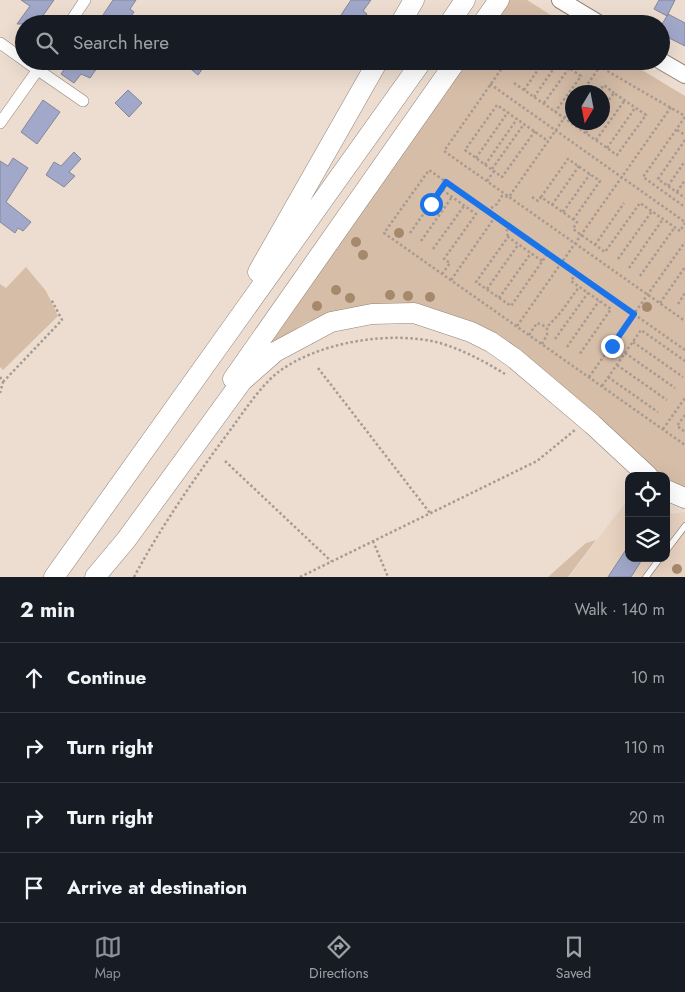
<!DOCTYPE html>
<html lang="en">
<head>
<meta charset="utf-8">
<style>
	:root { --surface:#171b24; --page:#242831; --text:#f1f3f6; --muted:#9ea1a6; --line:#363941; --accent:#8c9099 }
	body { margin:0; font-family:Jost,sans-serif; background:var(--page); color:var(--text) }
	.controls { position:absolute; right:15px; bottom:15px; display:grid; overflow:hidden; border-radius:10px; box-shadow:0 5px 20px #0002 }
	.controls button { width:45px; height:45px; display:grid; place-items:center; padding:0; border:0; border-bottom:1px solid var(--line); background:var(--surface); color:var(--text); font:25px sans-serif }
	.compass { position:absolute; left:565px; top:85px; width:45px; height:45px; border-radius:50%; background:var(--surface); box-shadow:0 5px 20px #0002; rotate:190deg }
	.stop { position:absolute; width:15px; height:15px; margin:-11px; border:4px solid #1a73e8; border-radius:50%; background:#fff }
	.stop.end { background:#1a73e8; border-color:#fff; box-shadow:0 1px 5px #0008 }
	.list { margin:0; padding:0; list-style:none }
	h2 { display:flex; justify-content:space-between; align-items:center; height:65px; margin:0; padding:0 20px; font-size:21px }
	h2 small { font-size:16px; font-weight:400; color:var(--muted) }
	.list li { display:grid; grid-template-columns:32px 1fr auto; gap:15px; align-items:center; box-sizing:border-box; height:70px; padding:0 20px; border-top:1px solid var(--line) }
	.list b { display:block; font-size:19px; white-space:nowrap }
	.list em { font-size:16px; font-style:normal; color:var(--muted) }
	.icon { flex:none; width:28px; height:28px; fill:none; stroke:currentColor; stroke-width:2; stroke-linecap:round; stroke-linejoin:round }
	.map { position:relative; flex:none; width:685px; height:577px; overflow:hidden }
	.search { position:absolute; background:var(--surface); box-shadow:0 5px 20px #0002; left:15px; right:15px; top:15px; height:55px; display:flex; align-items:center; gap:12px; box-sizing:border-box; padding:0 18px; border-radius:28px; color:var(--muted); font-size:19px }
	.sheet { height:345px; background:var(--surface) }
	nav { display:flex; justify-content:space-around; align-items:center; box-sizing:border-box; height:70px; border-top:1px solid var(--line); background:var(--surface); font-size:14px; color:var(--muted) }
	nav a { display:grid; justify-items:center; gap:2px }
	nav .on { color:var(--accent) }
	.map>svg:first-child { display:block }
	.built { fill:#e8d2c0 }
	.green { fill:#d6bda8; fill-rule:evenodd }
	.building { fill:#a2a8ca; stroke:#848798 }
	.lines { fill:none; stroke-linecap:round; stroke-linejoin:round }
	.lane-casing { stroke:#918376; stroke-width:7 }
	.street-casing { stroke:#918376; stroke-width:12 }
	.secondary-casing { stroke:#918376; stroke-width:18 }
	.highway-casing { stroke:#918376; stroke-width:21 }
	.path { stroke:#a79a90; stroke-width:2.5; stroke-dasharray:2.5 2.5; stroke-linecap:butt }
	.lane { stroke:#fff; stroke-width:5.5 }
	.street { stroke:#fff; stroke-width:11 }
	.secondary { stroke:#fff; stroke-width:16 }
	.highway { stroke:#fff; stroke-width:20 }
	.tree { fill:#a6886b }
	.route { stroke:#1a73e8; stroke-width:6 }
</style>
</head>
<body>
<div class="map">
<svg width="685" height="577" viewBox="0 0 685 577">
	<rect width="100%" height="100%" fill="#edddd0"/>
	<path class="built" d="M629,498V558H666V510L673,514L685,512V577H569Z"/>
	<path class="green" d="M510,0H527L565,24H493Z
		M467,61H627L685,96V492L666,483V476H658L500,337L345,310L307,322L262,350ZM572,92H602V122H572Z
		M26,267L46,291L58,316L3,370L0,367V284L6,288Z
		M596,540L568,577H548L586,543Z"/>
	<path class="building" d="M21,0H54L37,24H17L30,6Z
		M113,0H136L130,9L134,12L126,24H97Z
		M351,0H371L363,11L367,14L361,24H335Z
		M659,0H675L667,16L654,9Z
		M668,14L685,23V46L661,34V26Z
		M70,61H102L90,78L81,74L74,83L61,74Z
		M181,61H208L198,75Z
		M128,90L142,103L129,117L115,103Z
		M43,100L60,112L37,144L21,132Z
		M74,152L81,159L69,172L75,176L64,187L46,175L54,162L61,166Z
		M13,158L28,168L6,202L31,222L23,231L18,228L15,233L0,222V161L8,166Z
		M629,545V558H643L631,577H608Z"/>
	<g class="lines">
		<g class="lane-casing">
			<path id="lane" d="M666,551L685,526
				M646,577L660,558"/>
		</g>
		<g class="street-casing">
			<path id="street" d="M69,24L85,0
				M0,43L24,60
				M25,61L83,101
				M0,123L44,61"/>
		</g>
		<g class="secondary-casing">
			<path id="secondary" d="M560,0L600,24
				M661,61L685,75"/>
		</g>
		<g class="highway-casing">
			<path id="highway" d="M400,24L414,0
				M449,24L465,0
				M482,24L499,0
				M258,272L378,61
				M233,379L456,61
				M666,490L685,498
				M54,577L422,61
				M95,577L126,540L242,381L275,352L331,322L372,314L414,313L471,332L491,342L514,358L592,424L648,476"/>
		</g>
		<path class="path" d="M533,24H537
			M507,61L444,151L685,321
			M559,61L569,68
			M590,61L685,116
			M514,83L617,155L646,115L614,93L602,109
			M490,84L685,222
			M524,90L544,61
			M582,92L604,61
			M598,92L604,85L614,93
			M534,97L559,61
			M544,103L569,68L581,76L555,112
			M685,117L643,177L685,207
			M677,130L685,135
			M535,131L502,177L465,150L497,105L548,141
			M586,133L593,122
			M596,140L625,100
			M685,140L658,179L685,198
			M607,148L635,108
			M476,158L508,112
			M485,165L517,119
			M492,169L524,124
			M487,181L494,171
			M668,186L685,161
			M677,192L685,180
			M532,197L538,201L541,197L577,222L573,229L605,252L640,203L680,231L685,223
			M541,197L568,159L600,181L573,220
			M552,205L579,166
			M487,211L497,204L502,196L509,197L572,107
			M563,212L590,174
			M506,224L508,237
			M410,233L441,189
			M421,241L452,197
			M595,245L624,203
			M433,249L464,206
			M618,259L652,211
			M542,261L508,237L476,282L511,306L548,253
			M629,268L663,219
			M576,273L571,281L611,309L579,355
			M442,274L450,263L444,259L476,214L441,189L446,182
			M640,276L675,227
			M451,280L495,217
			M487,289L518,245
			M499,298L531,253
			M660,303L685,267
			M678,304L685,293
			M517,326L671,107
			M529,335L537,323L547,327
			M555,339L588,293
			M633,342L683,377
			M542,344L547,335V327L561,312L579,287
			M567,347L599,301
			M685,350L429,170L384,233L685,445
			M625,353L675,388
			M617,365L667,400
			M318,368L430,513
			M0,377L3,382L0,393
			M589,377L685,242
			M608,377L658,412
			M3,382L62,320L51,299
			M602,386L641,330L685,361
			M685,415L677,426L685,432
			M663,429L685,398
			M225,461L331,561
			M373,541L388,577
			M134,577C162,525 196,476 231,429C245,410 259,388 277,373C317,342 391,330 440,343C463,350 484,361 505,374
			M300,577L537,461L575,430"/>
		<use href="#lane" class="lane"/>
		<use href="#street" class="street"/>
		<use href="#secondary" class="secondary"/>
		<use href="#highway" class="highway"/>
	</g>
	<g class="tree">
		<circle cx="399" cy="233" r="5"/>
		<circle cx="356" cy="242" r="5"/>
		<circle cx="363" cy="255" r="5"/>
		<circle cx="336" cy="290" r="5"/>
		<circle cx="390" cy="295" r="5"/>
		<circle cx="408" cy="296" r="5"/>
		<circle cx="430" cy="297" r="5"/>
		<circle cx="350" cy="298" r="5"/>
		<circle cx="317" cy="306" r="5"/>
		<circle cx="647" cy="307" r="5"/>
		<circle cx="677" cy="569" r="5"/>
	</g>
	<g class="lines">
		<path class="route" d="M431,204L446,182L634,314L612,346"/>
	</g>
</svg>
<div class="controls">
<button><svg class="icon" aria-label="locate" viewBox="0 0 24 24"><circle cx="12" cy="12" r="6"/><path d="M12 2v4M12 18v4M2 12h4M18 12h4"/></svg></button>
<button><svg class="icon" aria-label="layers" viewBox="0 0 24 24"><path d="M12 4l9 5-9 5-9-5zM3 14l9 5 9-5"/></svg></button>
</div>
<svg class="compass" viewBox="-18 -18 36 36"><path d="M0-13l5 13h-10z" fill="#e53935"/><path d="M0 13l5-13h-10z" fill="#9ea1a6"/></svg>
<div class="stop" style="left:431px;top:204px"></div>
<div class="stop end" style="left:612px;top:346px"></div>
<div class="search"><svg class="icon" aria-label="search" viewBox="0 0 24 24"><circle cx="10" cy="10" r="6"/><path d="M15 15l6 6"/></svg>Search here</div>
</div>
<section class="sheet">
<h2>2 min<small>Walk · 140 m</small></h2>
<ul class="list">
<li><svg class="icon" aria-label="ahead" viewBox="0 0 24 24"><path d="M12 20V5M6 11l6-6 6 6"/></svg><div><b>Continue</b></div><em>10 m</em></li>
<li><svg class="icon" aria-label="right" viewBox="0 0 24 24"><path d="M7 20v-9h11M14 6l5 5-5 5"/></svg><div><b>Turn right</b></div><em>110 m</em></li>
<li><svg class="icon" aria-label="right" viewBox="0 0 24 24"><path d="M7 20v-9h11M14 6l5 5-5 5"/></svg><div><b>Turn right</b></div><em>20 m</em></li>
<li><svg class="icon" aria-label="arrive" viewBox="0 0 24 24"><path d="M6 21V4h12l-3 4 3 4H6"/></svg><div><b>Arrive at destination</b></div></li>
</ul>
</section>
<nav>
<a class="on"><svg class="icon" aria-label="map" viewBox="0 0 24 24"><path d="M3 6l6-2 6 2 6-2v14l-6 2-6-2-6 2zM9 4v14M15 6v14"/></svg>Map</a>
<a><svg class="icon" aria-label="directions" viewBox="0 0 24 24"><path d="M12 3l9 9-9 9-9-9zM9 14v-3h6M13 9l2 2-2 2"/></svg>Directions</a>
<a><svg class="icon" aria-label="saved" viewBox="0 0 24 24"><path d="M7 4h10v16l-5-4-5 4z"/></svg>Saved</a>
</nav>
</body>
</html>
